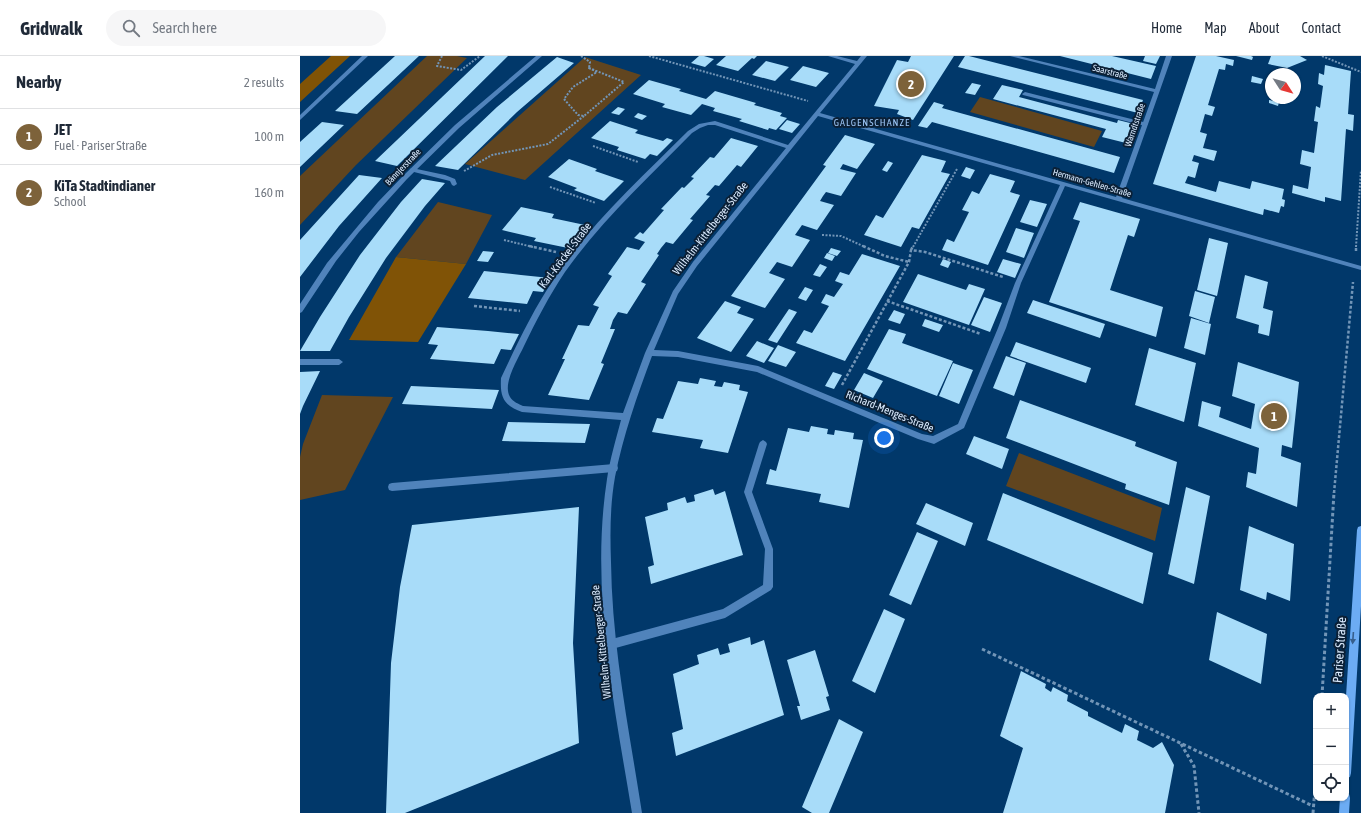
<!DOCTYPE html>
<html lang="en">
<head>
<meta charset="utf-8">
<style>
	:root { --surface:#fff; --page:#f6f6f7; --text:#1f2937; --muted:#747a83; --line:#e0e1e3; --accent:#7d623a }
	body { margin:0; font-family:"Asap Condensed",sans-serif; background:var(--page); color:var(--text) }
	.controls { position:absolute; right:12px; bottom:12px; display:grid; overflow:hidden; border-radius:8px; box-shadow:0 1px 3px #0004 }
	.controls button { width:36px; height:36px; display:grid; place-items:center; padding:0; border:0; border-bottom:1px solid var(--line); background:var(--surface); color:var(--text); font:20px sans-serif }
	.compass { position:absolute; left:965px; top:12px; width:36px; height:36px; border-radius:50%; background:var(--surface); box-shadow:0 1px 3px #0004; rotate:126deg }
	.you { position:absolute; left:584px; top:382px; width:14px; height:14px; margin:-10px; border:3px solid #fff; border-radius:50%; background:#1a73e8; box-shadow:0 0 0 6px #1a73e833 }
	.badge { display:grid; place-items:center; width:26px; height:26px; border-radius:50%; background:var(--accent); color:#fff; font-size:13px; font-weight:700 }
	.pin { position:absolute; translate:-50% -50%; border:2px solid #fff; box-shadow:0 1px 4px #0006 }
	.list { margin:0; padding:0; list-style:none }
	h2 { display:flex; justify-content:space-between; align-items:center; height:52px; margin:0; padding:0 16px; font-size:17px }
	h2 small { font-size:13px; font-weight:400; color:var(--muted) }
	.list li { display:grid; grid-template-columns:26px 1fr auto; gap:12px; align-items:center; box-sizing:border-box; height:56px; padding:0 16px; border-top:1px solid var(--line) }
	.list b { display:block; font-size:15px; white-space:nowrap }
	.list p { margin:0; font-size:13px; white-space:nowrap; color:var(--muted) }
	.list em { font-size:13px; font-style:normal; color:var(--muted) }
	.icon { flex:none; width:22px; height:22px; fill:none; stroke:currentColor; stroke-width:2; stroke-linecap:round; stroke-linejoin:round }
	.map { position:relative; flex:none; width:1061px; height:757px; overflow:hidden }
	header { display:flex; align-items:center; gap:24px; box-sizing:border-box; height:56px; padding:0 20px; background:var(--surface); border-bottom:1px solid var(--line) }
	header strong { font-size:19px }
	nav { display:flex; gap:22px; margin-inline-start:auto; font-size:14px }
	.search { width:280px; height:36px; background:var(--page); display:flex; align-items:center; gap:10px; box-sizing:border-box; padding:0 14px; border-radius:22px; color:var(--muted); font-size:15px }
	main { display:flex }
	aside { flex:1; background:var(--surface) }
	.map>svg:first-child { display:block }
	.green { fill:#61451f }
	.forest { fill:#805306 }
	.building { fill:#a8dcf9 }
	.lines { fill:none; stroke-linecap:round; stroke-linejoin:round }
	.path-far2 { stroke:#7295b7; stroke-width:2; stroke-dasharray:2 1.5; stroke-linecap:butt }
	.path-far1 { stroke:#7295b7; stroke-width:2.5; stroke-dasharray:3 2; stroke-linecap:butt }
	.path { stroke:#7295b7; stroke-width:3; stroke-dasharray:3.5 2.5; stroke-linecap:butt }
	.service { fill:#5083bb; fill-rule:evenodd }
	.minor { fill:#5083bb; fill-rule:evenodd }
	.secondary { fill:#6cacf4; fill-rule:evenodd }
	.oneway { fill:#375f8c }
	.labels { text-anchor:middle; stroke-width:4; stroke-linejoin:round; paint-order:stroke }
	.far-street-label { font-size:9px; fill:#dcecff; stroke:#0b2036 }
	.far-neighbourhood-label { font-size:10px; letter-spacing:1px; fill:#9cc5f5; stroke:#0b2036 }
	.street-label { font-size:11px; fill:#dcecff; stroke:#0b2036 }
	.near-street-label { font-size:13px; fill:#dcecff; stroke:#0b2036 }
</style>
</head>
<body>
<header>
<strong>Gridwalk</strong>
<div class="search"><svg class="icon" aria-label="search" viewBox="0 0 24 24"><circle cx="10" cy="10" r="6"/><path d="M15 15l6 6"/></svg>Search here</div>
<nav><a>Home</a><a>Map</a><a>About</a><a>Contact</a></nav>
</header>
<main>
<aside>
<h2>Nearby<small>2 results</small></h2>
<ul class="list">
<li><span class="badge">1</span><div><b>JET</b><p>Fuel · Pariser Straße</p></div><em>100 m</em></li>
<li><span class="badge">2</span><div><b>KiTa Stadtindianer</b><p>School</p></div><em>160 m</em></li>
</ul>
</aside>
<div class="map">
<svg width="1061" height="757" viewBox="0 0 1061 757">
	<rect width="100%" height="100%" fill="#01386a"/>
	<path class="green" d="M127,0H157L167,2L56,109L0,169V120Z
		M285,1L341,19L225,124L165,108Z
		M680,41L802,75L794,91L670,56Z
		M138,146L192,159L166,208L96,201Z
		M22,339L93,341L45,434L0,444V401L3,388Z
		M719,397L862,452L855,485L706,430Z"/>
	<path class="forest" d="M31,0H50L0,46V28Z
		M96,201L166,208L118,286L49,284Z"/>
	<path class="building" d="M95,0H119L57,58L35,55Z
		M185,0H208L97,110L75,105Z
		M399,0H404L414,3L405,11L391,7Z
		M426,0H457L454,3L452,2L438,15L416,9Z
		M611,0H654L613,64L597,58L599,54L574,50L597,4L608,6Z
		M665,0H669L843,44L838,57L658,11Z
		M760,0H812L856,10L851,23Z
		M845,0H860L856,8L843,5Z
		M896,0H916L934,4L933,10L926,8L925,14L919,13L908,49L915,51L912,60L905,58L900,76L907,78L903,92L917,95L914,105L894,99L892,105L899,107L895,122L888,120L885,127L916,136L919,125L950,133L952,125L984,133L982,143L985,144L984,151L981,150L979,157L964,153L963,159L853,128Z
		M936,0H951L953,1L952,4Z
		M971,0H1000L1007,4L987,12L968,8Z
		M257,1L274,7L217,56L158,114L135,110L197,51Z
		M466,5L489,11L475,25L452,19Z
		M1025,9L1051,15L1048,58L1054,59L1053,75L1046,73L1041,145L1025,141V146L992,137L993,129L1008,133L1011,111L1000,108L1002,94L1014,97L1018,66L1014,65L1016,50L1020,52L1023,30L1018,28L1019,17L1024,19Z
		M503,10L529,17L516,31L490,24Z
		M952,20L963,23L961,28L951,26Z
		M349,24L381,33L379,35L406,43L415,35L456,47L454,49L482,57L480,60L487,62L476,74L469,72L468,74L439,65L442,63L413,55L415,52L402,48L391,59L362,51L365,48L333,38Z
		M672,27L681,29L675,39L665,37Z
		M702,29L723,34L719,41L817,67L818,64L834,68L826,87L802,81L806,73L693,43Z
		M969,44L979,46L978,50L969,47Z
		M634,46L644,49L642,52L820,101L814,117L632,66L627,72L618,70Z
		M318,51L325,53L319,59L311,57Z
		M338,57L347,60L342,64L334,61Z
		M487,64L500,68L492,77L479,73Z
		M310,65L338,74L335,77L363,85L367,82L373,84L357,100L350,98L345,103L317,94L319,91L291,82Z
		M22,66L44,69L0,111V86Z
		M545,79L575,88L557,113L543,108L540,113L556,117L541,140L526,136L523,140L520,145L534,149L517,174L502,169L495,179L510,184L492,211L477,206L469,217L485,223L465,252L431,240L526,110L523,109Z
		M431,82L458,90L441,111L437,109L419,130L415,129L406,139L410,140L390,163L393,164L373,188L366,186L361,192L357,198L359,199L341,226L346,228L327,258L318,256L313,264L310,273H315L301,307L304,308L289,344L248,339L265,303H262L278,269L289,270L299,251L293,249L312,220L308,218L327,191L339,194L345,186L334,182L340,176L343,178L364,154L361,153L382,131L384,132L394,122L391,121L410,101L414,102Z
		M622,99L646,105L641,116L650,118L619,173L612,171L601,191L564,179L576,159L583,162Z
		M269,103L297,113L295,115L324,125L304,145L274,134L277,132L248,121Z
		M588,105L593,107L587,116L582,114Z
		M666,111L675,114L670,123L661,120Z
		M690,118L715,125L710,136L720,139L688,209L642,194L647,183L654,186L669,156L662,154L672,135L679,138Z
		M59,119L82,122L39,170L0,221V184Z
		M122,123L145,127L125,150L86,202L49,261L30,295H0L20,261L60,199L101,146Z
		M730,144L747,148L737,171L720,166Z
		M780,146L840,163L834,181L828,179L810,234L863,251L856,281L749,246L780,165L773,163Z
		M221,151L254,158L252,162L285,169L268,192L234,185L236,182L202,174Z
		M716,172L734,177L724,202L706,196Z
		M909,182L928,187L917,240L897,234Z
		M531,192L541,195L537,200L528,197Z
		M183,195L194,196L188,206L177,205Z
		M527,197L535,200L532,205L524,202Z
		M562,198L600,210L545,305L496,287L504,274L512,277L529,250L521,247L526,238L534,241L543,228L535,225L540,216L549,219Z
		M643,203L651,206L648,212L640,209Z
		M703,203L721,208L715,222L697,216Z
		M520,208L527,211L520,221L513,219Z
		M184,215L221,219L250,222L243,236L233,235L227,248L168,242Z
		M618,218L666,234L669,228L685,233L669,269L603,246Z
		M945,219L968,226L963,252L973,255L969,280L958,277L959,269L936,262Z
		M505,231L513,234L506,245L498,242Z
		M895,235L915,241L909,267L889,260Z
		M684,241L702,247L690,276L671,269Z
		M733,244L805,268L800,282L727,257Z
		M425,245L441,251L437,257L454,263L431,296L397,282Z
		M489,253L497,256L477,287L468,284Z
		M594,254L605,258L600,268L588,264Z
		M891,262L911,268L905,299L884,292Z
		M625,263L643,269L639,276L622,270Z
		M137,271L188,275L219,278L211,294L201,293L194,308L130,303L138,289L128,288Z
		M589,273L606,278L602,287L653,305L637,340L567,313Z
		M457,285L474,292L464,307L446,300Z
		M716,286L791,312L786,327L710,300Z
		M478,289L496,296L486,311L468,305Z
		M849,292L896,307L884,366L835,349Z
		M706,300L726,307L714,340L693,332Z
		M938,306L999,326L992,392L982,389L981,400L1001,407L997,451L946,431L948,416L956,418L959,392L898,370L902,345L921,351L919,361L951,373L955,348L932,340Z
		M653,307L673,314L659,348L639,340Z
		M20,315L3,350L0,358V316Z
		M533,316L542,319L534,333L525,330Z
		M564,317L583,325L573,342L554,334Z
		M400,322L416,325L414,330L422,331L424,326L440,329L439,334L448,336L428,397L400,392L403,384L352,376L357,362L363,363L378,325L398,328Z
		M111,330L199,334L192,353L102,348Z
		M720,344L836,386L835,390L877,406L869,449L825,433L826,428L706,382Z
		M208,366L290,368L285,387L202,385Z
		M511,370L528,373L527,378L534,379L535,374L554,377L553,383L563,384L549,452L519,446L521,438L466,428L470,413L476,415L488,372L509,376Z
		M674,380L709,393L702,413L666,398Z
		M886,431L910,440L894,528L868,518Z
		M413,433L415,439L425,435L443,499L351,528L348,511L354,509L345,461L368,454L367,447L385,441L387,447L395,445L394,439Z
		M703,437L853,497L843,548L687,484Z
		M626,447L673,467L665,490L616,468Z
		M279,451L273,587L279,687L105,757H86L91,607L100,531L112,469Z
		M949,470L994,488L990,545L967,536L966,544L940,534Z
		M617,476L638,485L611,549L589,539Z
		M584,553L605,563L575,637L552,625Z
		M917,556L967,578L961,628L909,604Z
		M450,581L451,589L464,584L484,659L376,700L372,677L383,673L373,618L399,608L397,599L418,592L420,599L430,596L428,588Z
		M515,594L529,640L526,641L530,654L501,664L497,650H500L487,604Z
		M721,615L746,628L745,632L751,636L753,631L768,639L767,645L788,656V660L822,677L825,668L839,675L837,684L853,692L862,686L874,709L865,757H703L723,692L700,680Z
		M539,663L563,676L529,757H512L502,751Z"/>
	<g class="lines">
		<path class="path-far2" d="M142,0L137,10L161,14L180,0
			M281,0L290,6L289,12
			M349,0L508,45
			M1022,0L1061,16
			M289,12L324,26L284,60L278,59L264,43L273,31L297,16Z
			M293,90L338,106
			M164,115L192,99L248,88L284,60
			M250,131L296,147
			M522,179L541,180L565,191
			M204,184L233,191
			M613,191L657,113
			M1056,191L1061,114"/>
		<path class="path-far1" d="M229,190L256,196
			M563,190L585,200L609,206
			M611,194L613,190
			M1056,195V190
			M587,245L681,278
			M174,250L220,255
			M542,329L609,206L611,194L625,196L703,221
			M1034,437L1053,226"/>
		<path class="path" d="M682,593L1013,750
			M1022,640L1034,436
			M881,688L894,710L899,757
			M1013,757L1016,720"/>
		<path class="service" d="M725,36L847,67L848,68L845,70L723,39L722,38Z
			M112,112L145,119L155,123L157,128L154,130L152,129L150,125L110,115V113Z
			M0,303H39L43,306L39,309H0Z
			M463,384L466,386L467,388L452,436L473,493V531L471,534L425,562L312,593L309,591L307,588L309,585L312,583L423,553L463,529L465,493L444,436L459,388L460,386Z
			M314,408L317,409L318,412L317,415L314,416L92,435L89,434L88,431L89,428L92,427Z"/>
		<path class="minor" d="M62,0H68L0,64V59Z
			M236,0H242L159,72L107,123L59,176L36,205L2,256L0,257V248L27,207L78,146L103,120L155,69Z
			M528,0H537L557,5L561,0H567L520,57L816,141L854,36L710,0H719L855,33L866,0H872L822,142L1061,210V214L765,130L721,227L706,272L664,372L634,388L618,383L457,316L378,301L352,300C337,340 323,380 315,421C310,449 310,478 311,506C312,591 329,673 342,757H332C314,648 290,533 307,423C310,403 316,383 321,364L222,356C203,349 200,341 201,322C217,288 233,254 254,223C291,167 341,122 388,75L399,68L415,65L488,89L555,8ZM518,60L760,129L715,227L698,272L658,368L633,380L622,378L458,310L378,295L354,294L378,238L397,210ZM408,69H415L486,92L393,206L373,235L345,297L323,357L223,350C219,348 213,346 210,341C202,328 218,303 224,290C236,265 249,240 265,216C301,165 348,122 392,77L400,72Z"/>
		<path class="secondary" d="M1061,470V550L1051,717L1050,721L1046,722V640L1057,474L1058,471Z
			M1046,737L1049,738L1050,742L1049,757H1039L1040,742H1046Z"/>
	</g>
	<defs><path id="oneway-solid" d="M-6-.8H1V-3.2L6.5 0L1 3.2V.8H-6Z"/></defs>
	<use class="oneway" href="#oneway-solid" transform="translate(1053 582) rotate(94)"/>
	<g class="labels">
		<g class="far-street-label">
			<text transform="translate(810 16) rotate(14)" y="3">Saarstraße</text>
			<text transform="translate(835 69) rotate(-71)" y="3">Warndtstraße</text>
			<text transform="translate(103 111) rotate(-46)" y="3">Bännjerstraße</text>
			<text transform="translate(792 127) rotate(16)" y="3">Hermann-Gehlen-Straße</text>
		</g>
		<g class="far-neighbourhood-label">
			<text x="572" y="70">GALGENSCHANZE</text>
		</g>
		<g class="street-label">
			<text transform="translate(410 172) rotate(-52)" y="4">Wilhelm-Kittelberger-Straße</text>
			<text transform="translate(265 199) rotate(-53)" y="4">Karl-Kröckel-Straße</text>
			<text transform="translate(590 355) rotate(22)" y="4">Richard-Menges-Straße</text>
			<text transform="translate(301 586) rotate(-96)" y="4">Wilhelm-Kittelberger-Straße</text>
		</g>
		<g class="near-street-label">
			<text transform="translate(1039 594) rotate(-86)" y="5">Pariser Straße</text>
		</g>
	</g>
</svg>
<div class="controls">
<button>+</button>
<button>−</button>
<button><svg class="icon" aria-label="locate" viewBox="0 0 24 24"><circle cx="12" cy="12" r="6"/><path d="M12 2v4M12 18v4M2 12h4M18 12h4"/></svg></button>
</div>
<svg class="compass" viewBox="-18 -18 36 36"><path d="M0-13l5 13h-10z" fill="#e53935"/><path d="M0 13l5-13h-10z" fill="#747a83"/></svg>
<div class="you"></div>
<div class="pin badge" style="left:974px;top:360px">1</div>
<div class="pin badge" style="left:611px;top:28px">2</div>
</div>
</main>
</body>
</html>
